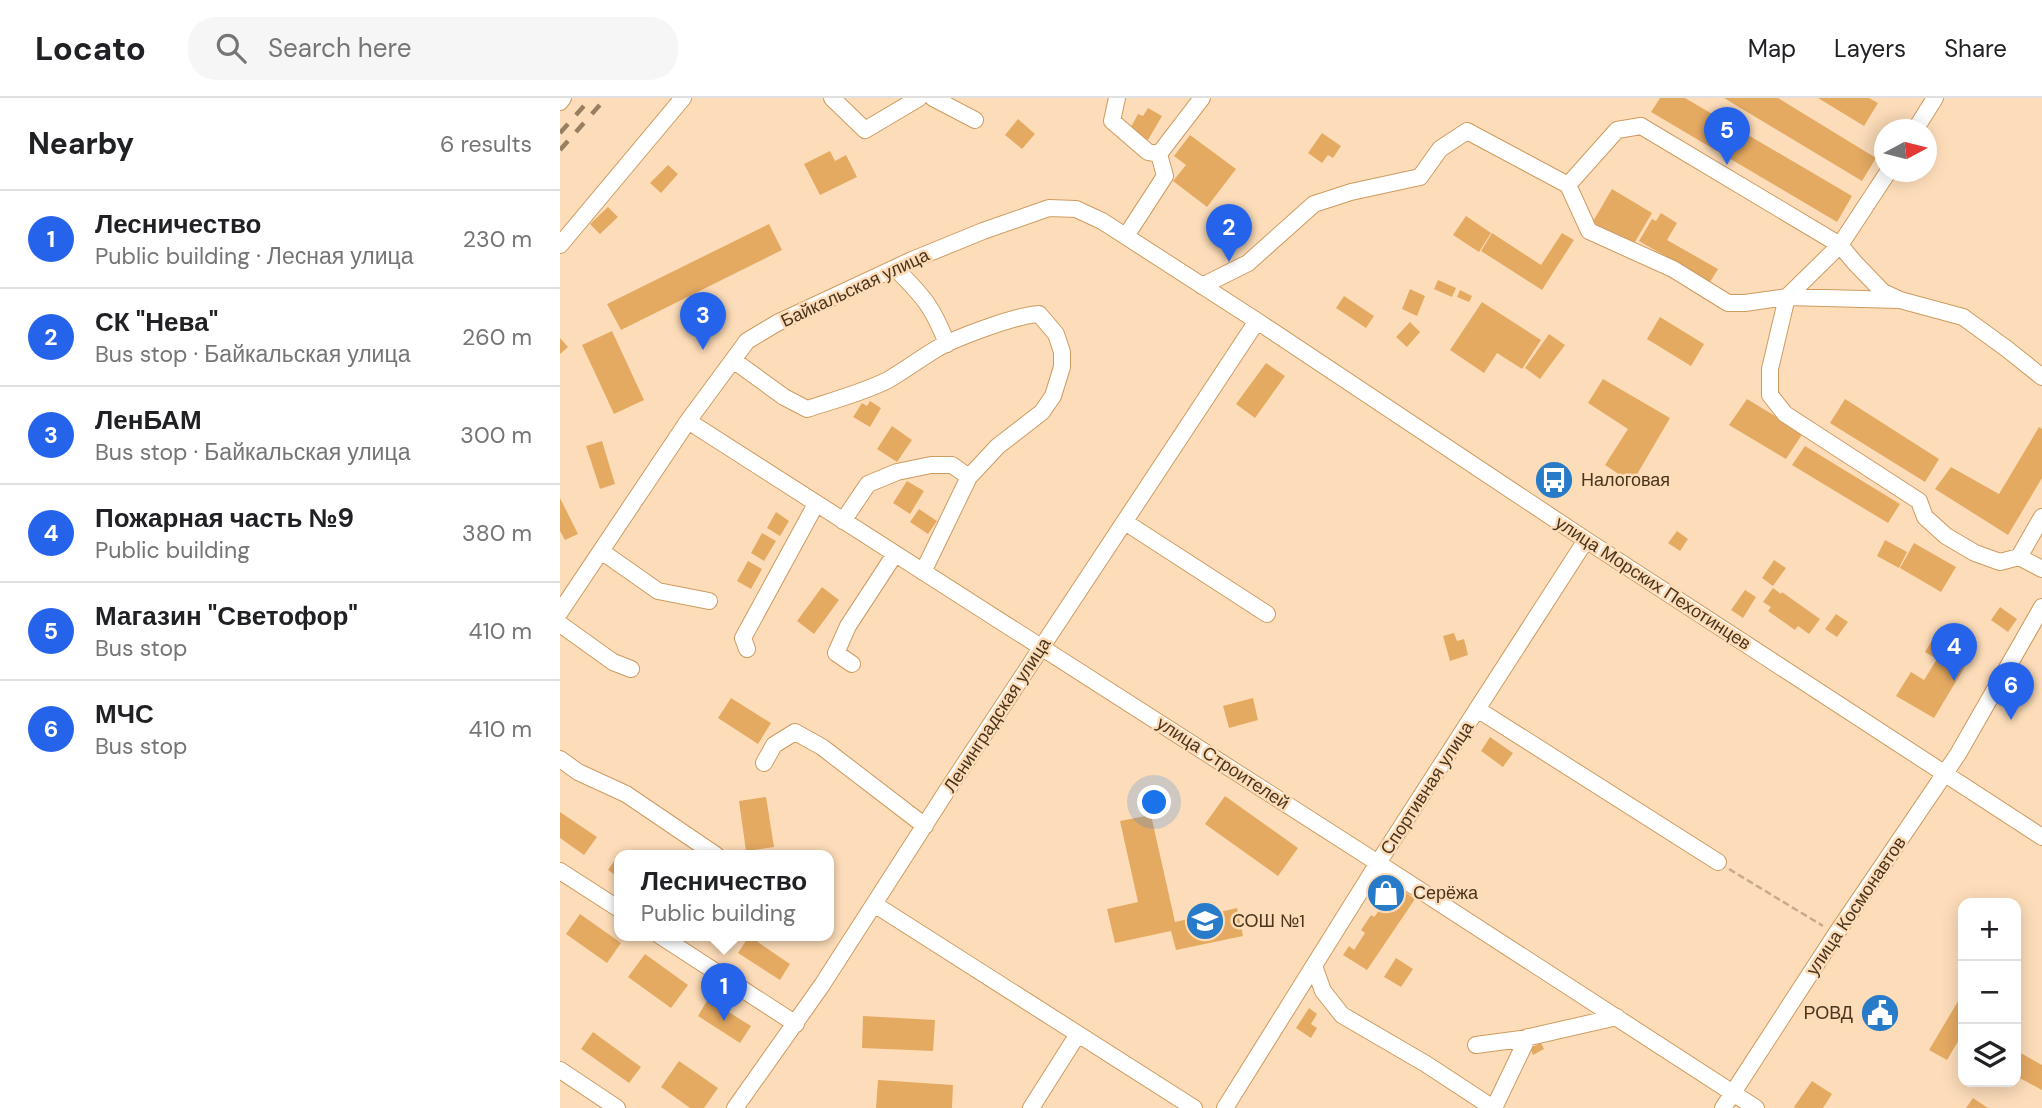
<!DOCTYPE html>
<html lang="en">
<head>
<meta charset="utf-8">
<style>
	:root { --surface:#fff; --page:#f6f6f6; --text:#202124; --muted:#757577; --line:#e0e0e0; --accent:#2563eb }
	body { margin:0; font-family:"DM Sans",sans-serif; background:var(--page); color:var(--text) }
	.controls { position:absolute; right:21px; bottom:21px; display:grid; overflow:hidden; border-radius:14px; box-shadow:0 4px 18px #0003 }
	.controls button { width:63px; height:63px; display:grid; place-items:center; padding:0; border:0; border-bottom:2px solid var(--line); background:var(--surface); color:var(--text); font:35px sans-serif }
	.compass { position:absolute; left:1314px; top:21px; width:63px; height:63px; border-radius:50%; background:var(--surface); box-shadow:0 4px 18px #0003; rotate:83deg }
	.you { position:absolute; left:595px; top:705px; width:24px; height:24px; margin:-18px; border:5px solid #fff; border-radius:50%; background:#1a73e8; box-shadow:0 0 0 10px #1a73e833 }
	.badge { display:grid; place-items:center; width:46px; height:46px; border-radius:50%; background:var(--accent); color:#fff; font-size:23px; font-weight:700 }
	.pin { position:absolute; translate:-50% -58px; filter:drop-shadow(0 2px 4px #0008) }
	.pin::after { content:''; position:absolute; top:37px; width:24px; height:21px; background:inherit; clip-path:polygon(0 0,100% 0,50% 100%) }
	.popup { position:absolute; left:54px; top:752px; width:220px; height:91px; box-sizing:border-box; display:grid; place-content:center; border-radius:14px; background:var(--surface); filter:drop-shadow(0 2px 5px #0005); font-size:23px; white-space:nowrap; color:var(--muted) }
	.popup b { font-size:26px; color:var(--text) }
	.popup::after { content:''; position:absolute; left:50%; top:100%; margin-left:-14px; border:14px solid transparent; border-top-color:var(--surface) }
	.list { margin:0; padding:0; list-style:none }
	h2 { display:flex; justify-content:space-between; align-items:center; height:91px; margin:0; padding:0 28px; font-size:30px }
	h2 small { font-size:23px; font-weight:400; color:var(--muted) }
	.list li { display:grid; grid-template-columns:46px 1fr auto; gap:21px; align-items:center; box-sizing:border-box; height:98px; padding:0 28px; border-top:2px solid var(--line) }
	.list b { display:block; font-size:26px; white-space:nowrap }
	.list p { margin:0; font-size:23px; white-space:nowrap; color:var(--muted) }
	.list em { font-size:23px; font-style:normal; color:var(--muted) }
	.icon { flex:none; width:38px; height:38px; fill:none; stroke:currentColor; stroke-width:2; stroke-linecap:round; stroke-linejoin:round }
	.map { position:relative; flex:none; width:1482px; height:1010px; overflow:hidden }
	header { display:flex; align-items:center; gap:42px; box-sizing:border-box; height:98px; padding:0 35px; background:var(--surface); border-bottom:2px solid var(--line) }
	header strong { font-size:33px }
	nav { display:flex; gap:38px; margin-inline-start:auto; font-size:24px }
	.search { width:490px; height:63px; background:var(--page); display:flex; align-items:center; gap:18px; box-sizing:border-box; padding:0 24px; border-radius:28px; color:var(--muted); font-size:26px }
	main { display:flex }
	aside { flex:1; background:var(--surface) }
	.map>svg:first-child { display:block }
	.building { fill:#e5aa62 }
	.lines { fill:none; stroke-linecap:round; stroke-linejoin:round }
	.minor-casing { stroke:#cd9b5f; stroke-width:18 }
	.path { stroke:#c6aa89; stroke-width:2.5; stroke-dasharray:7 3.5; stroke-linecap:butt }
	.minor { stroke:#fff; stroke-width:16 }
	.rail { stroke:#997f61; stroke-width:4.5; stroke-dasharray:12 12; stroke-linecap:butt }
	.labels { text-anchor:middle; stroke-width:5; stroke-linejoin:round; paint-order:stroke }
	.street-label { font-size:18px; fill:#4a351c; stroke:#fdddb9 }
	.poi-label { font-size:18px; fill:#4a351c; stroke:#fdddb9; text-anchor:start }
</style>
</head>
<body>
<header>
<strong>Locato</strong>
<div class="search"><svg class="icon" aria-label="search" viewBox="0 0 24 24"><circle cx="10" cy="10" r="6"/><path d="M15 15l6 6"/></svg>Search here</div>
<nav><a>Map</a><a>Layers</a><a>Share</a></nav>
</header>
<main>
<aside>
<h2>Nearby<small>6 results</small></h2>
<ul class="list">
<li><span class="badge">1</span><div><b>Лесничество</b><p>Public building · Лесная улица</p></div><em>230 m</em></li>
<li><span class="badge">2</span><div><b>СК &quot;Нева&quot;</b><p>Bus stop · Байкальская улица</p></div><em>260 m</em></li>
<li><span class="badge">3</span><div><b>ЛенБАМ</b><p>Bus stop · Байкальская улица</p></div><em>300 m</em></li>
<li><span class="badge">4</span><div><b>Пожарная часть №9</b><p>Public building</p></div><em>380 m</em></li>
<li><span class="badge">5</span><div><b>Магазин &quot;Светофор&quot;</b><p>Bus stop</p></div><em>410 m</em></li>
<li><span class="badge">6</span><div><b>МЧС</b><p>Bus stop</p></div><em>410 m</em></li>
</ul>
</aside>
<div class="map">
<svg width="1482" height="1010" viewBox="0 0 1482 1010">
	<rect width="100%" height="100%" fill="#fdddb9"/>
	<path class="building" d="M1100,0H1125L1292,98L1277,124L1091,14Z
		M1164,0H1218L1316,60L1302,83Z
		M1258,0H1309L1318,5L1304,28Z
		M588,10L602,18L588,42L570,31L578,16L583,18Z
		M458,21L475,36L462,51L445,37Z
		M762,35L781,48L773,60L768,57L762,65L748,55Z
		M630,37L676,71L647,109L613,83L626,67L614,58Z
		M270,53L275,63L286,57L297,79L260,97L244,66Z
		M108,67L118,76L101,95L90,85Z
		M1052,91L1092,115L1072,149L1032,125Z
		M48,109L58,119L40,136L30,126Z
		M1101,115L1117,125L1107,142L1158,171L1150,184L1079,143L1092,121L1096,123Z
		M906,118L931,135L919,154L893,137Z
		M209,126L222,152L61,232L47,206Z
		M932,135L981,167L1002,135L1014,142L982,192L921,153Z
		M878,182L896,190L892,199L874,191Z
		M850,191L865,198L857,218L842,211Z
		M900,192L912,198L909,204L897,199Z
		M784,198L814,218L806,230L776,210Z
		M922,204L981,242L962,271L937,255L924,275L890,252Z
		M1100,219L1144,246L1131,268L1087,241Z
		M850,224L860,234L847,249L836,239Z
		M52,233L84,302L54,316L22,247Z
		M989,236L1005,247L980,281L965,270Z
		M0,240L8,249L0,256Z
		M706,265L725,278L695,320L676,306Z
		M1043,281L1110,320L1072,385L1045,367L1068,331L1028,305Z
		M1187,301L1243,335L1226,361L1169,327Z
		M1285,301L1379,361L1365,384L1270,325Z
		M310,303L321,310L310,329L293,319L302,305L307,308Z
		M332,328L352,342L337,364L317,351Z
		M1479,329L1482,331V380L1448,437L1375,391L1391,369L1439,396Z
		M42,343L55,386L40,391L26,348Z
		M1245,348L1340,406L1328,425L1232,367Z
		M347,383L364,393L350,416L333,405Z
		M0,400L18,436L5,442L0,433Z
		M359,411L377,423L368,436L350,424Z
		M216,414L229,423L220,438L207,430Z
		M1117,433L1128,441L1120,453L1108,445Z
		M202,435L216,443L204,463L191,455Z
		M1325,442L1347,454L1339,470L1317,458Z
		M1354,445L1396,469L1381,494L1340,470Z
		M1214,462L1226,470L1213,488L1202,480Z
		M188,463L202,471L191,491L177,483Z
		M262,489L279,502L254,536L237,523Z
		M1213,490L1221,496L1222,494L1260,521L1249,536L1238,528L1235,532L1208,513L1211,509L1203,504Z
		M1185,492L1196,499L1183,520L1171,512Z
		M1440,509L1457,521L1448,534L1431,522Z
		M1276,516L1288,524L1277,539L1265,531Z
		M1379,531L1389,537L1391,534L1416,550L1374,620L1336,598L1351,574L1364,582L1377,561L1365,554Z
		M894,535L897,543L904,541L908,557L890,563L883,538Z
		M171,600L211,625L198,646L158,620Z
		M693,600L698,622L669,630L663,608Z
		M930,639L953,655L943,669L921,653Z
		M665,698L738,750L718,778L645,726Z
		M206,699L214,749L186,753L179,703Z
		M0,714L37,739L24,757L0,740Z
		M591,717L615,824L677,810L683,838L616,852L611,833L555,845L547,811L578,804L560,723Z
		M59,756V780L48,772Z
		M831,784L855,801L807,872L783,857L789,848L794,852L805,835L801,832L811,817L814,819L822,809L817,805Z
		M20,816L61,845L47,865L6,836Z
		M189,838L230,866L220,882L178,855Z
		M85,856L128,887L111,910L68,879Z
		M836,860L853,871L841,889L824,879Z
		M1403,895V935L1387,962L1369,952Z
		M148,901L191,928L180,945L138,918Z
		M749,910L757,916L751,926L757,930L751,940L736,930Z
		M303,918L375,922L373,953L302,950Z
		M33,934L81,969L69,985L21,951Z
		M981,945L984,951L973,957L970,950Z
		M1457,953L1482,967V992L1456,978Z
		M119,963L158,990L144,1010H130L101,989Z
		M318,982L393,987L392,1010H316Z
		M1252,983L1272,996L1263,1010H1236L1234,1009Z
		M1413,1000L1428,1010H1406Z"/>
	<g class="lines">
		<g class="minor-casing">
			<path id="minor" d="M272,0L305,32L359,0
				M373,0L415,22
				M557,0L552,23L588,54L599,56
				M0,4L3,0
				M1355,32L1375,0
				M1328,74L1280,147L1227,199L1210,271V297L1225,316L1359,403L1365,419L1386,438L1415,455L1440,464L1459,459L1482,419
				M1008,87L1057,32L1081,28L1280,147L1295,165L1323,194L1340,202L1403,219L1447,251L1482,279
				M566,138L605,78L599,56L642,0
				M0,147L123,0
				M335,170C363,198 373,209 387,246
				M642,188L688,165L754,106L791,94L860,79L880,51L907,33L1008,87L1029,133L1113,171L1168,205H1185L1227,199L1340,202
				M173,262L224,299L247,311C274,302 302,295 328,282C345,272 361,260 378,250C398,239 457,217 479,216L496,236L502,254V269L493,298L482,314L438,348L409,379L363,474
				M128,323L818,765L1196,1010
				M283,423L308,386L337,374L371,367H392L409,379
				M565,424L707,516
				M41,453L98,493L149,503
				M1459,459L1482,471
				M0,514L128,323L187,243L217,225L352,162L423,133L489,110L516,111L542,123L697,223L1026,442L1482,739
				M0,526L53,564L71,571
				M187,551L183,540L256,406
				M292,566L276,555L288,528L335,456
				M917,611L1158,764
				M0,661L18,674L66,696L156,757
				M204,665L214,647L235,634L262,649L365,728
				M0,773L59,811
				M314,806L634,1010
				M99,837L236,926
				M754,868L763,893L782,917L866,966L933,1010
				M916,947L961,941L1057,919
				M0,972L57,1010
				M175,1010L262,887L386,694L697,223
				M471,1010L518,936
				M665,1010L818,765L1026,442
				M934,1010L968,939
				M1163,1010L1276,836L1398,656L1482,509"/>
		</g>
		<path class="path" d="M1169,771L1263,828"/>
		<use href="#minor" class="minor"/>
		<path class="rail" d="M0,35L31,0
			M0,52L46,0"/>
	</g>
	<defs>
		<g id="bus-disc" transform="scale(2.0125)"><circle r="9.5" fill="#277bc9" stroke="#fdddb9"/><path d="M-5-6H5V4H4V6H2V4H-2V6H-4V4H-5ZM-3.5-4V0h7V-4ZM-3.5 1.2v1.5H-2V1.2ZM2 1.2v1.5H3.5V1.2Z" fill="#fff"/></g>
		<g id="shop-disc" transform="scale(2.0125)"><circle r="9.5" fill="#277bc9" stroke="#fdddb9"/><path d="M-5-2.5h2.3a2.7 3.5 0 0 1 5.4 0H5L5.5 6h-11ZM-1.5-2.5h3a1.5 2.3 0 0 0-3 0Z" fill="#fff"/></g>
		<g id="school-disc" transform="scale(2.0125)"><circle r="9.5" fill="#277bc9" stroke="#fdddb9"/><path d="M0-5L7-2L0 1L-7-2ZM-4 1L0 2.5L4 1V4Q0 6-4 4Z" fill="#fff"/></g>
		<g id="civic-disc" transform="scale(2.0125)"><circle r="9.5" fill="#277bc9" stroke="#fdddb9"/><path d="M-.6-6.5H3V-4.5H.6V-3L4-1V1h2V6H-6V1h2V-1L-.6-3ZM-1.2 2.5V6h2.4V2.5Z" fill="#fff"/></g>
	</defs>
	<g fill-rule="evenodd">
		<use href="#bus-disc" x="994" y="382"/>
		<use href="#shop-disc" x="826" y="795"/>
		<use href="#school-disc" x="645" y="823"/>
		<use href="#civic-disc" x="1320" y="915"/>
	</g>
	<g class="labels">
		<g class="street-label">
			<text transform="translate(295 190) rotate(-25)" y="6">Байкальская улица</text>
			<text transform="translate(1093 485) rotate(33)" y="6">улица Морских Пехотинцев</text>
			<text transform="translate(437 617) rotate(-57)" y="6">Ленинградская улица</text>
			<text transform="translate(663 665) rotate(33)" y="6">улица Строителей</text>
			<text transform="translate(867 690) rotate(-57)" y="6">Спортивная улица</text>
			<text transform="translate(1296 808) rotate(-56)" y="6">улица Космонавтов</text>
		</g>
		<g class="poi-label">
			<text x="1021" y="388">Налоговая</text>
			<text x="853" y="801">Серёжа</text>
			<text x="672" y="829">СОШ №1</text>
			<text x="1293" y="921" text-anchor="end">РОВД</text>
		</g>
	</g>
</svg>
<div class="controls">
<button>+</button>
<button>−</button>
<button><svg class="icon" aria-label="layers" viewBox="0 0 24 24"><path d="M12 4l9 5-9 5-9-5zM3 14l9 5 9-5"/></svg></button>
</div>
<svg class="compass" viewBox="-18 -18 36 36"><path d="M0-13l5 13h-10z" fill="#e53935"/><path d="M0 13l5-13h-10z" fill="#757577"/></svg>
<div class="you"></div>
<div class="pin badge" style="left:164px;top:923px">1</div>
<div class="popup"><b>Лесничество</b>Public building</div>
<div class="pin badge" style="left:669px;top:164px">2</div>
<div class="pin badge" style="left:143px;top:252px">3</div>
<div class="pin badge" style="left:1394px;top:583px">4</div>
<div class="pin badge" style="left:1167px;top:67px">5</div>
<div class="pin badge" style="left:1451px;top:622px">6</div>
</div>
</main>
</body>
</html>
